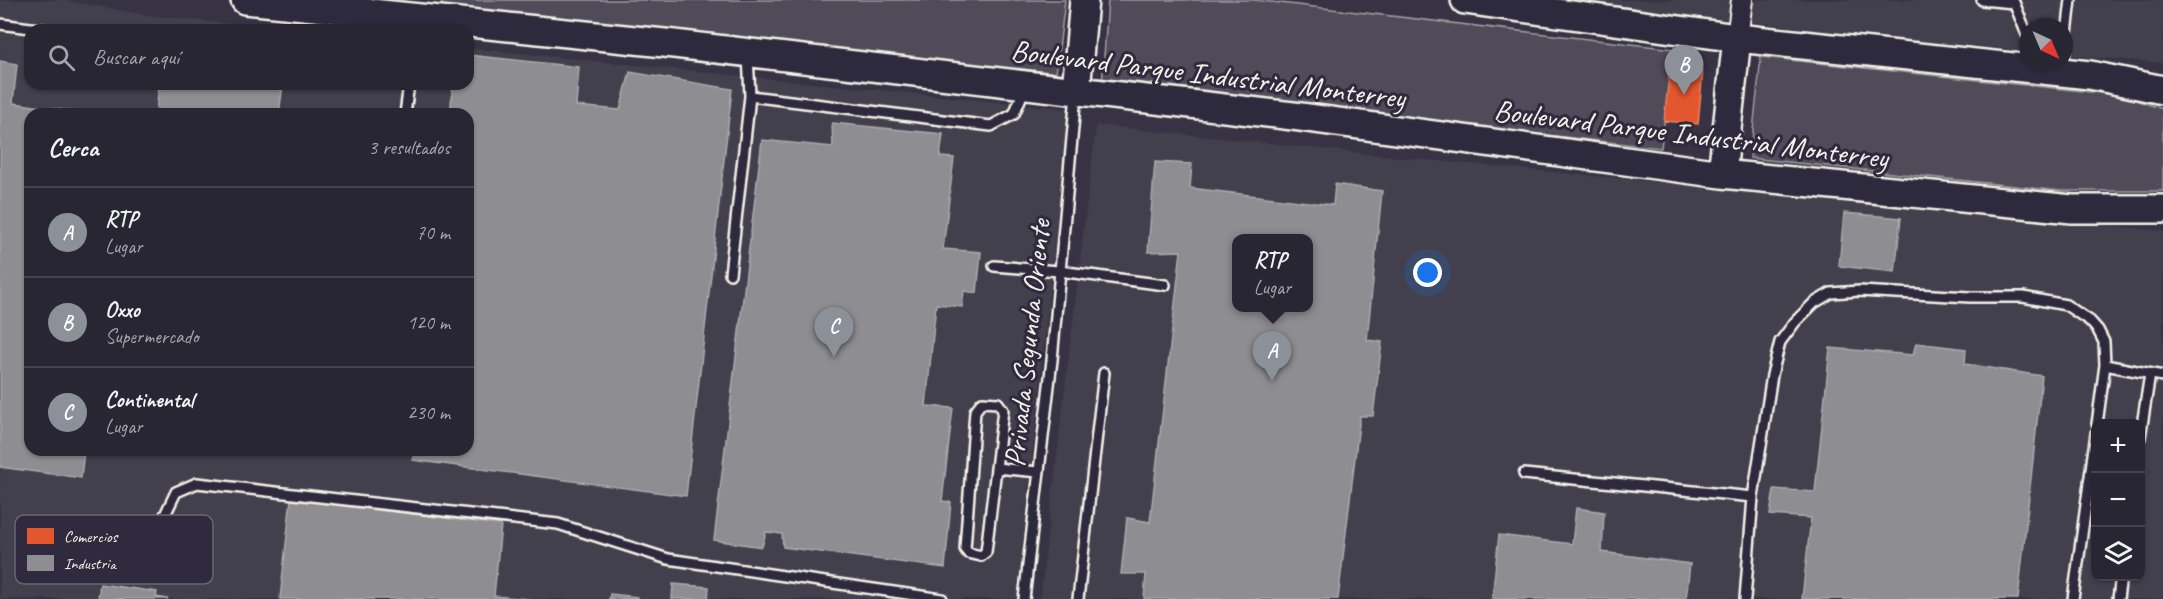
<!DOCTYPE html>
<html lang="es">
<head>
<meta charset="utf-8">
<style>
	:root { --surface:#292633; --page:#312e3b; --text:#f1f3f6; --muted:#a5a5ac; --line:#45434e; --accent:#8c9099 }
	body { margin:0; font-family:Caveat,sans-serif; background:var(--page); color:var(--text) }
	.controls { position:absolute; right:18px; bottom:18px; display:grid; overflow:hidden; border-radius:12px; box-shadow:0 2px 4px #0004 }
	.controls button { width:54px; height:54px; display:grid; place-items:center; padding:0; border:0; border-bottom:2px solid var(--line); background:var(--surface); color:var(--text); font:30px sans-serif }
	.compass { position:absolute; left:2019px; top:18px; width:54px; height:54px; border-radius:50%; background:var(--surface); box-shadow:0 2px 4px #0004; rotate:136deg }
	.you { position:absolute; left:1428px; top:273px; width:21px; height:21px; margin:-15px; border:4px solid #fff; border-radius:50%; background:#1a73e8; box-shadow:0 0 0 9px #1a73e833 }
	.badge { display:grid; place-items:center; width:39px; height:39px; border-radius:50%; background:var(--accent); color:#fff; font-size:20px; font-weight:700 }
	.pin { position:absolute; translate:-50% -50px; filter:drop-shadow(0 2px 3px #0008) }
	.pin::after { content:''; position:absolute; top:32px; width:21px; height:18px; background:inherit; clip-path:polygon(0 0,100% 0,50% 100%) }
	.popup { position:absolute; left:1232px; top:234px; width:81px; height:78px; box-sizing:border-box; display:grid; place-content:center; border-radius:12px; background:var(--surface); filter:drop-shadow(0 2px 4px #0005); font-size:20px; white-space:nowrap; color:var(--muted) }
	.popup b { font-size:22px; color:var(--text) }
	.popup::after { content:''; position:absolute; left:50%; top:100%; margin-left:-12px; border:12px solid transparent; border-top-color:var(--surface) }
	.list { margin:0; padding:0; list-style:none }
	h2 { display:flex; justify-content:space-between; align-items:center; height:78px; margin:0; padding:0 24px; font-size:26px }
	h2 small { font-size:20px; font-weight:400; color:var(--muted) }
	.list li { display:grid; grid-template-columns:39px 1fr auto; gap:18px; align-items:center; box-sizing:border-box; height:90px; padding:0 24px; border-top:2px solid var(--line) }
	.list b { display:block; font-size:22px; white-space:nowrap }
	.list p { margin:0; font-size:20px; white-space:nowrap; color:var(--muted) }
	.list em { font-size:20px; font-style:normal; color:var(--muted) }
	.icon { flex:none; width:33px; height:33px; fill:none; stroke:currentColor; stroke-width:2; stroke-linecap:round; stroke-linejoin:round }
	.map { position:relative; flex:none; width:2163px; height:599px; overflow:hidden }
	.search { position:absolute; background:var(--surface); box-shadow:0 2px 4px #0004; left:24px; top:24px; width:450px; height:66px; display:flex; align-items:center; gap:15px; box-sizing:border-box; padding:0 21px; border-radius:18px; color:var(--muted); font-size:22px }
	.panel { position:absolute; background:var(--surface); box-shadow:0 2px 4px #0004; left:24px; top:108px; width:450px; height:348px; border-radius:18px }
	.map>svg:first-child { display:block }
	.built { fill:#433f4e; fill-rule:evenodd }
	.green { fill:#504b59; stroke:#a29ea0; stroke-width:1.5 }
	.shops { fill:#e4572e; stroke:#e98566; stroke-width:1.5 }
	.industry { fill:#8d8d92; stroke:#acabac; stroke-width:1.5; fill-rule:evenodd }
	.lines { fill:none; stroke-linecap:round; stroke-linejoin:round }
	.lane-casing { stroke:#f4f1e8; stroke-width:14 }
	.street-casing { stroke:#f4f1e8; stroke-width:24 }
	.secondary-casing { stroke:#f4f1e8; stroke-width:32 }
	.lane { stroke:#2f2a3d; stroke-width:9 }
	.street { stroke:#2f2a3d; stroke-width:20 }
	.secondary { stroke:#2f2a3d; stroke-width:27 }
	.labels { text-anchor:middle; stroke-width:6; stroke-linejoin:round; paint-order:stroke }
	.street-label { font-size:30px; fill:#f4f1e8; stroke:#2f2a3d }
	.key { fill:#2f2a3d; stroke:#6a6670; stroke-width:1.5 }
	.key-label { font-size:16px; fill:#f4f1e8 }
</style>
</head>
<body>
<div class="map">
<svg width="2163" height="599" viewBox="0 0 2163 599">
	<rect width="100%" height="100%" fill="#373244"/>
	<filter id="ink" filterUnits="userSpaceOnUse"><feTurbulence type="fractalNoise" baseFrequency=".0167" numOctaves="2"/><feDisplacementMap in="SourceGraphic" scale="12" xChannelSelector="R" yChannelSelector="G"/><feConvolveMatrix kernelMatrix="1 2 1 2 8 2 1 2 1" color-interpolation-filters="sRGB"/></filter>
	<g filter="url(#ink)">
		<path class="built" d="M0,0H64L146,15L290,30H30V84H468V48L1069,109L1017,599H0ZM30,114H468V450H30Z
			M1563,0H2163V63L2064,55V27H2028V51L1903,40Z
			M1096,125L1418,159L2163,231V599H1040ZM1236,238H1308V308H1236ZM2096,424H2140V576H2096Z"/>
		<path class="green" d="M442,0H1065L1056,73L442,9Z
			M1108,0H1254L1673,49L1661,148L1102,85Z
			M1761,57L2120,95L2163,109V191H2061L1750,158Z"/>
		<path class="shops" d="M1670,67L1703,70L1698,124L1664,121Z"/>
		<path class="industry" d="M468,55L579,67L576,106L620,110L630,72L732,89L686,496L413,460L414,450H468V114H450L453,84H468Z
			M0,61L17,64L13,103L93,114H30V450H84L81,478L0,467Z
			M159,84H283L279,114H156Z
			M832,123L943,134L940,157L954,158L943,249L981,252L977,293L964,291L962,307L936,304L926,406L953,408L942,501L951,502L945,568L783,547L782,534L766,532L762,547L714,540L762,140L833,147Z
			M1155,162L1192,164L1190,188L1333,205L1335,184L1382,191L1367,340L1382,342L1373,416H1360L1338,599H1144L1146,574H1121L1127,518L1150,522L1181,251L1148,252ZM1236,238H1308V308H1236Z
			M1844,213L1901,218L1895,272L1839,266Z
			M1916,343L1966,349L1965,364L2042,376L2018,599H1802L1811,518L1770,515L1774,489L1815,492L1830,348L1913,355Z
			M291,499L501,525L494,596L528,599H280Z
			M1576,508L1604,512L1602,552L1690,564L1686,599H1492L1499,535L1572,544Z
			M100,584L157,592L156,597L168,599H98Z
			M673,584L709,587L708,599H672Z
			M610,594L637,597V599H609Z"/>
		<g class="lines">
			<g class="lane-casing">
				<path id="lane" d="M1982,0L2014,3
					M2013,0L2028,37
					M0,24L46,30
					M748,55L750,96L991,126L1014,114L1025,88
					M2064,59L2071,0
					M405,114L409,84
					M994,266L1059,271L1165,285
					M730,274L750,96
					M982,402L998,403L1003,410L986,552L981,556L968,553L965,549L975,411Z
					M2097,424L2105,365L2163,376
					M2140,438L2150,374
					M996,468L1039,472
					M1524,474L1753,497L1772,375L1780,342L1795,322L1814,303L1831,293L1859,291L1970,297H2023L2066,305L2090,321L2098,330L2104,342L2105,365
					M149,548L176,492L197,483L558,524L668,559L942,599
					M1024,599L1052,360L1076,94
					M1078,599L1104,373
					M1745,599L1753,497
					M2073,599L2096,433
					M2118,599L2121,576"/>
			</g>
			<g class="street-casing">
				<path id="street" d="M1737,38L1742,0"/>
			</g>
			<g class="secondary-casing">
				<path id="secondary" d="M245,0L674,44L1293,116L1722,174L2072,209H2163
					M1465,0L1737,38L2090,75L2163,90
					M1076,91L1084,0
					M1722,174L1737,38"/>
			</g>
			<use href="#lane" class="lane"/>
			<use href="#street" class="street"/>
			<use href="#secondary" class="secondary"/>
		</g>
	</g>
	<g class="labels">
		<g class="street-label">
			<text transform="translate(1208 74) rotate(7)" y="10">Boulevard Parque Industrial Monterrey</text>
			<text transform="translate(1691 134) rotate(7)" y="10">Boulevard Parque Industrial Monterrey</text>
			<text transform="translate(1027 343) rotate(-84)" y="10">Privada Segunda Oriente</text>
		</g>
	</g>
	<rect x="15" y="515" width="198" height="69" rx="9" class="key"/>
	<rect x="27" y="528" width="27" height="16" fill="#e4572e"/>
	<rect x="27" y="555" width="27" height="16" fill="#8d8d92"/>
	<g class="key-label">
		<text x="64" y="542">Comercios</text>
		<text x="64" y="569">Industria</text>
	</g>
</svg>
<div class="controls">
<button>+</button>
<button>−</button>
<button><svg class="icon" aria-label="layers" viewBox="0 0 24 24"><path d="M12 4l9 5-9 5-9-5zM3 14l9 5 9-5"/></svg></button>
</div>
<svg class="compass" viewBox="-18 -18 36 36"><path d="M0-13l5 13h-10z" fill="#e53935"/><path d="M0 13l5-13h-10z" fill="#a5a5ac"/></svg>
<div class="you"></div>
<div class="pin badge" style="left:1272px;top:381px">A</div>
<div class="popup"><b>RTP</b>Lugar</div>
<div class="pin badge" style="left:1684px;top:95px">B</div>
<div class="pin badge" style="left:834px;top:357px">C</div>
<div class="search"><svg class="icon" aria-label="search" viewBox="0 0 24 24"><circle cx="10" cy="10" r="6"/><path d="M15 15l6 6"/></svg>Buscar aquí</div>
<section class="panel">
<h2>Cerca<small>3 resultados</small></h2>
<ul class="list">
<li><span class="badge">A</span><div><b>RTP</b><p>Lugar</p></div><em>70 m</em></li>
<li><span class="badge">B</span><div><b>Oxxo</b><p>Supermercado</p></div><em>120 m</em></li>
<li><span class="badge">C</span><div><b>Continental</b><p>Lugar</p></div><em>230 m</em></li>
</ul>
</section>
</div>
</body>
</html>
